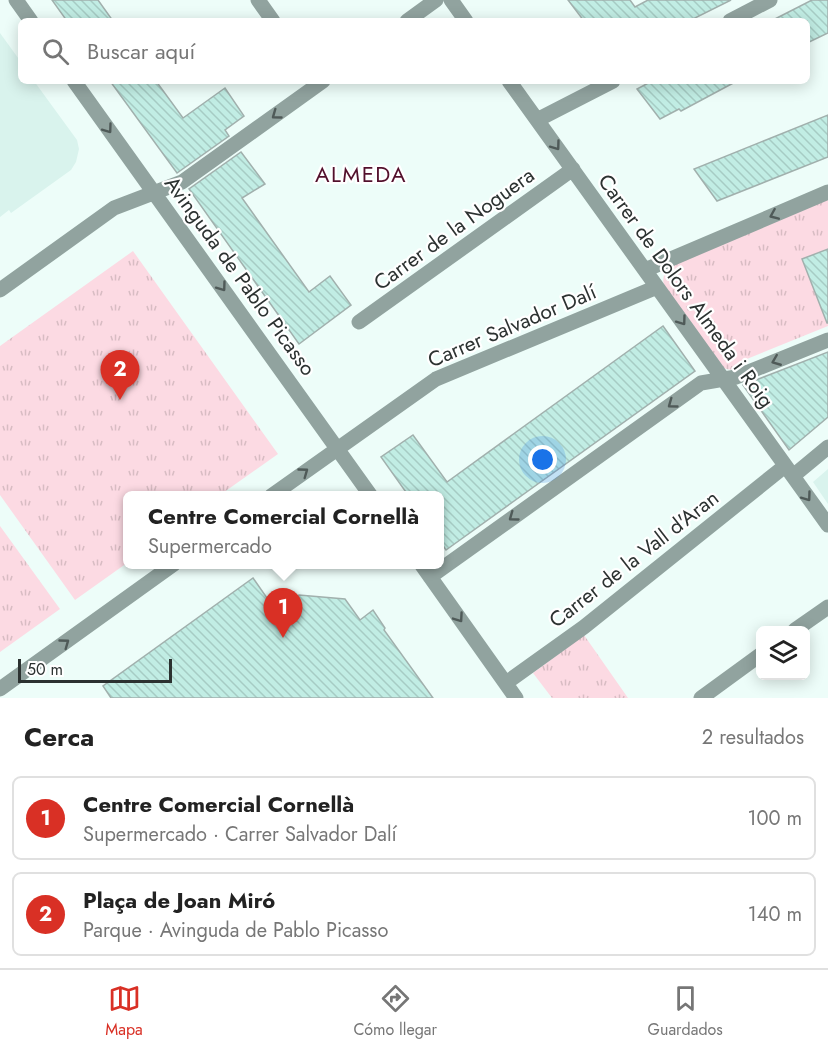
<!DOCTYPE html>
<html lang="es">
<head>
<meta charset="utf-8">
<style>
	:root { --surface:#fff; --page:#f2f2f2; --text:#222; --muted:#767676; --line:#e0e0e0; --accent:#d93025 }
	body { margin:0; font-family:Jost,sans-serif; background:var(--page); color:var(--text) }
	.controls { position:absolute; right:18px; bottom:18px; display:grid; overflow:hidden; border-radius:9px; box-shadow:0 3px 15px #0003 }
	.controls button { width:54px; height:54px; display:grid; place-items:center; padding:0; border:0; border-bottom:2px solid var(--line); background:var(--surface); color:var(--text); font:30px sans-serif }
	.scale { position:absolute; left:18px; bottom:15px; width:154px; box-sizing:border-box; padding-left:6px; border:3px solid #2c3231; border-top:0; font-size:16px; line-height:21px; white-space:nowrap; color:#2c3231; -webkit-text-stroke:4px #fff; paint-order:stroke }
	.you { position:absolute; left:543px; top:460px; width:21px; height:21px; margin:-15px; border:4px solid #fff; border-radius:50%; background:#1a73e8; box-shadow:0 0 0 9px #1a73e833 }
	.badge { display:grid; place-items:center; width:39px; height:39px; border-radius:50%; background:var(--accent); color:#fff; font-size:20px; font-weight:700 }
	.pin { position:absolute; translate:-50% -50px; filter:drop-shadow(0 2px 3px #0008) }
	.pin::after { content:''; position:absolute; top:32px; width:21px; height:18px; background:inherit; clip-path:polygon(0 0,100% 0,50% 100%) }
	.popup { position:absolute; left:123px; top:491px; width:321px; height:78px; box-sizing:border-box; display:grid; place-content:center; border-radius:9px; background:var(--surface); filter:drop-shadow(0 2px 4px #0005); font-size:20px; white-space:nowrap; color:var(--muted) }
	.popup b { font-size:22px; color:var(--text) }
	.popup::after { content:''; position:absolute; left:50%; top:100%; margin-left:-12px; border:12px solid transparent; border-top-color:var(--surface) }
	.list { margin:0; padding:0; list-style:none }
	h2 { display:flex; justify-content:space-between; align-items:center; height:78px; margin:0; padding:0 24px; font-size:26px }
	h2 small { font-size:20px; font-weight:400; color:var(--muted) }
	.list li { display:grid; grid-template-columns:39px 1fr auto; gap:18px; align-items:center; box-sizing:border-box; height:84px; margin:0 12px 12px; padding:0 12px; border:2px solid var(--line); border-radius:9px }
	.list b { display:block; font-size:22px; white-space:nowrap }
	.list p { margin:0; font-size:20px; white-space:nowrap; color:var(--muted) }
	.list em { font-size:20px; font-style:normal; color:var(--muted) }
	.icon { flex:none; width:33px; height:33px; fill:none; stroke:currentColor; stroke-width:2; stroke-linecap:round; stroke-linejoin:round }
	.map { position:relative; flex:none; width:828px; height:698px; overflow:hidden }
	.search { position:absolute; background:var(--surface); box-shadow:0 3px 15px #0003; left:18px; right:18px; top:18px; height:66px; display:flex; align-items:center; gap:15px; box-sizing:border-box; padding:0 21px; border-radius:9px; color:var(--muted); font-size:22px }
	.sheet { height:270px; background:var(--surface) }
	nav { display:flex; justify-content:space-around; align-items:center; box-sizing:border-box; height:84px; border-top:2px solid var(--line); background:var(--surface); font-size:16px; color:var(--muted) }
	nav a { display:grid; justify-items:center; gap:3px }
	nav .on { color:var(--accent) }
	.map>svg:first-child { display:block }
	.built { fill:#d9f3ed }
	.grass { fill:url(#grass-tufts) }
	.building { fill:url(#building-back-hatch); stroke:#a1b0ad; stroke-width:1.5 }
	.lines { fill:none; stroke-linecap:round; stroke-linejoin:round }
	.minor { stroke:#91a39f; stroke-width:15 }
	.oneway { stroke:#4f5a58 }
	.labels { text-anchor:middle; stroke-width:4.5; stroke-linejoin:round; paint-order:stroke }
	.street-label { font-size:21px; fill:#2c3231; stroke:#fff }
	.neighbourhood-label { font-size:22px; letter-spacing:1.5px; fill:#52102c; stroke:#fff }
</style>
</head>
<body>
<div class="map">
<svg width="828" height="698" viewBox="0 0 828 698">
	<defs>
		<pattern id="grass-tufts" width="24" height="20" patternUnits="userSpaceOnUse" patternTransform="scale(1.5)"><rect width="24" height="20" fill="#fcdae3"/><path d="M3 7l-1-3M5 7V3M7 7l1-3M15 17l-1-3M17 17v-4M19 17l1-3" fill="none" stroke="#d8bcc3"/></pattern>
		<pattern id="building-back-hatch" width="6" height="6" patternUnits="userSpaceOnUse" patternTransform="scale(1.5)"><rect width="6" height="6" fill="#c1ede4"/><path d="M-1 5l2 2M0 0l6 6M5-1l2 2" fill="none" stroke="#a6ccc4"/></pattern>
	</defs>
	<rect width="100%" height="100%" fill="#edfdf9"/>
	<path class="built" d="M0,33L21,62V81H34L77,140L79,149L76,162L71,170L11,213L9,210L0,217Z
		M828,469V504L813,482Z"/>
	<path class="grass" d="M828,198V326L742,361L744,366C737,369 731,371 724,368L664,286C662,278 664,273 669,267Z
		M133,251L278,454L220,495L127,496V563L75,600L0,495V346Z
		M0,526L60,609L0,652Z
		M584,635L628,698H552L533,673Z"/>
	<path class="building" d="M52,0H98L113,21H67Z
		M568,0H630L635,7L648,0H731L689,21H584Z
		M812,0H828V33L807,43V21H771Z
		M110,81H156L183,118L225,88L244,116L225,130L229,136L177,173Z
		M652,81H737L681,111L679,109L660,119L637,89Z
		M828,115V157L717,201L694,169Z
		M241,152L265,184L242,198L309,292L330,276L351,305L299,344L189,189Z
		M828,249V323H827L802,259Z
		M663,326L695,371L446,550L439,540V495H408L381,457L413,435L447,482Z
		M828,352V417L789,450L743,385Z
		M253,578L276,611L299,595L345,599L360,620L373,610L385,628L384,630L433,698H111L103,686Z"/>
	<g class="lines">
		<path class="minor" d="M16,0L31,21
			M258,0L273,21
			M451,0L466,21
			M407,21L436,0
			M730,21L770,0
			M74,81L371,496
			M509,81L828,525
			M537,120L613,81
			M645,270L828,192
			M0,290L114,208L182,182L323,81
			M359,322L573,169
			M793,476L828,447
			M271,496L436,379L657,287
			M421,564L516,698
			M430,577L701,383L736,377L828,340
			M795,630L828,607
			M506,683L584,627L785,466
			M0,689L174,564
			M701,698L760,655"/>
	</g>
	<defs><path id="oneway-chevron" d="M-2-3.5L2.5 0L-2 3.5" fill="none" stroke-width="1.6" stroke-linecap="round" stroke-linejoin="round" transform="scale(1.5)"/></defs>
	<g class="oneway">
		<use href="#oneway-chevron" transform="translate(276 115) rotate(144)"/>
		<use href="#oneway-chevron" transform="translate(108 129) rotate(54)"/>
		<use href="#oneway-chevron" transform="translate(556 146) rotate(54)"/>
		<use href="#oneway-chevron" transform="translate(774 215) rotate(157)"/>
		<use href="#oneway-chevron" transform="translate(222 287) rotate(54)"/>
		<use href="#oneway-chevron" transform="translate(682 321) rotate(54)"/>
		<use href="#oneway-chevron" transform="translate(776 361) rotate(158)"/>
		<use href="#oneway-chevron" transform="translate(672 404) rotate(144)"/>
		<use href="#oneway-chevron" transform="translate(304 472) rotate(-36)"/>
		<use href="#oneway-chevron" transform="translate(807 497) rotate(54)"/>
		<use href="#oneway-chevron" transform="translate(513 517) rotate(144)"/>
		<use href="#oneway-chevron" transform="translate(459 618) rotate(55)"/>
		<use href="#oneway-chevron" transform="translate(65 643) rotate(-36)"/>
	</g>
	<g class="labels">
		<g class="street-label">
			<text transform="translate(454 229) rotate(-36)" y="7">Carrer de la Noguera</text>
			<text transform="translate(240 276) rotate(54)" y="7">Avinguda de Pablo Picasso</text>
			<text transform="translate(686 291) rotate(54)" y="7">Carrer de Dolors Almeda i Roig</text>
			<text transform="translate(512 326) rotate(-23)" y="7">Carrer Salvador Dalí</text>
			<text transform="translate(634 559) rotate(-38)" y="7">Carrer de la Vall d'Aran</text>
		</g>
		<g class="neighbourhood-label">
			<text x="361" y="182">ALMEDA</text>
		</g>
	</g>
</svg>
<div class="controls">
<button><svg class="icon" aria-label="layers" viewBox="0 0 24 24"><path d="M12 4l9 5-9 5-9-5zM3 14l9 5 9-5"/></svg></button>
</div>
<div class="scale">50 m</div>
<div class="you"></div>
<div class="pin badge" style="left:283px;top:638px">1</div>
<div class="popup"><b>Centre Comercial Cornellà</b>Supermercado</div>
<div class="pin badge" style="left:120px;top:400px">2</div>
<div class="search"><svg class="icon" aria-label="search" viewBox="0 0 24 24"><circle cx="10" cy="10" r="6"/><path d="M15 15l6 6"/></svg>Buscar aquí</div>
</div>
<section class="sheet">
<h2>Cerca<small>2 resultados</small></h2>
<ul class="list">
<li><span class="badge">1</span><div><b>Centre Comercial Cornellà</b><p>Supermercado · Carrer Salvador Dalí</p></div><em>100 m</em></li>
<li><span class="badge">2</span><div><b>Plaça de Joan Miró</b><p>Parque · Avinguda de Pablo Picasso</p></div><em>140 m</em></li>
</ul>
</section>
<nav>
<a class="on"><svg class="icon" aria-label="map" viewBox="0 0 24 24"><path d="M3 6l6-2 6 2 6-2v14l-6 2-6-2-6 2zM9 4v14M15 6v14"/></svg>Mapa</a>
<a><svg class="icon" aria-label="directions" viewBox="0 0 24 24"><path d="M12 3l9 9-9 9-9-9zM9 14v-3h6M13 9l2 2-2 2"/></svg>Cómo llegar</a>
<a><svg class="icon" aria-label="saved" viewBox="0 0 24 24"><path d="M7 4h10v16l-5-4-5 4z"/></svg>Guardados</a>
</nav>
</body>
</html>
